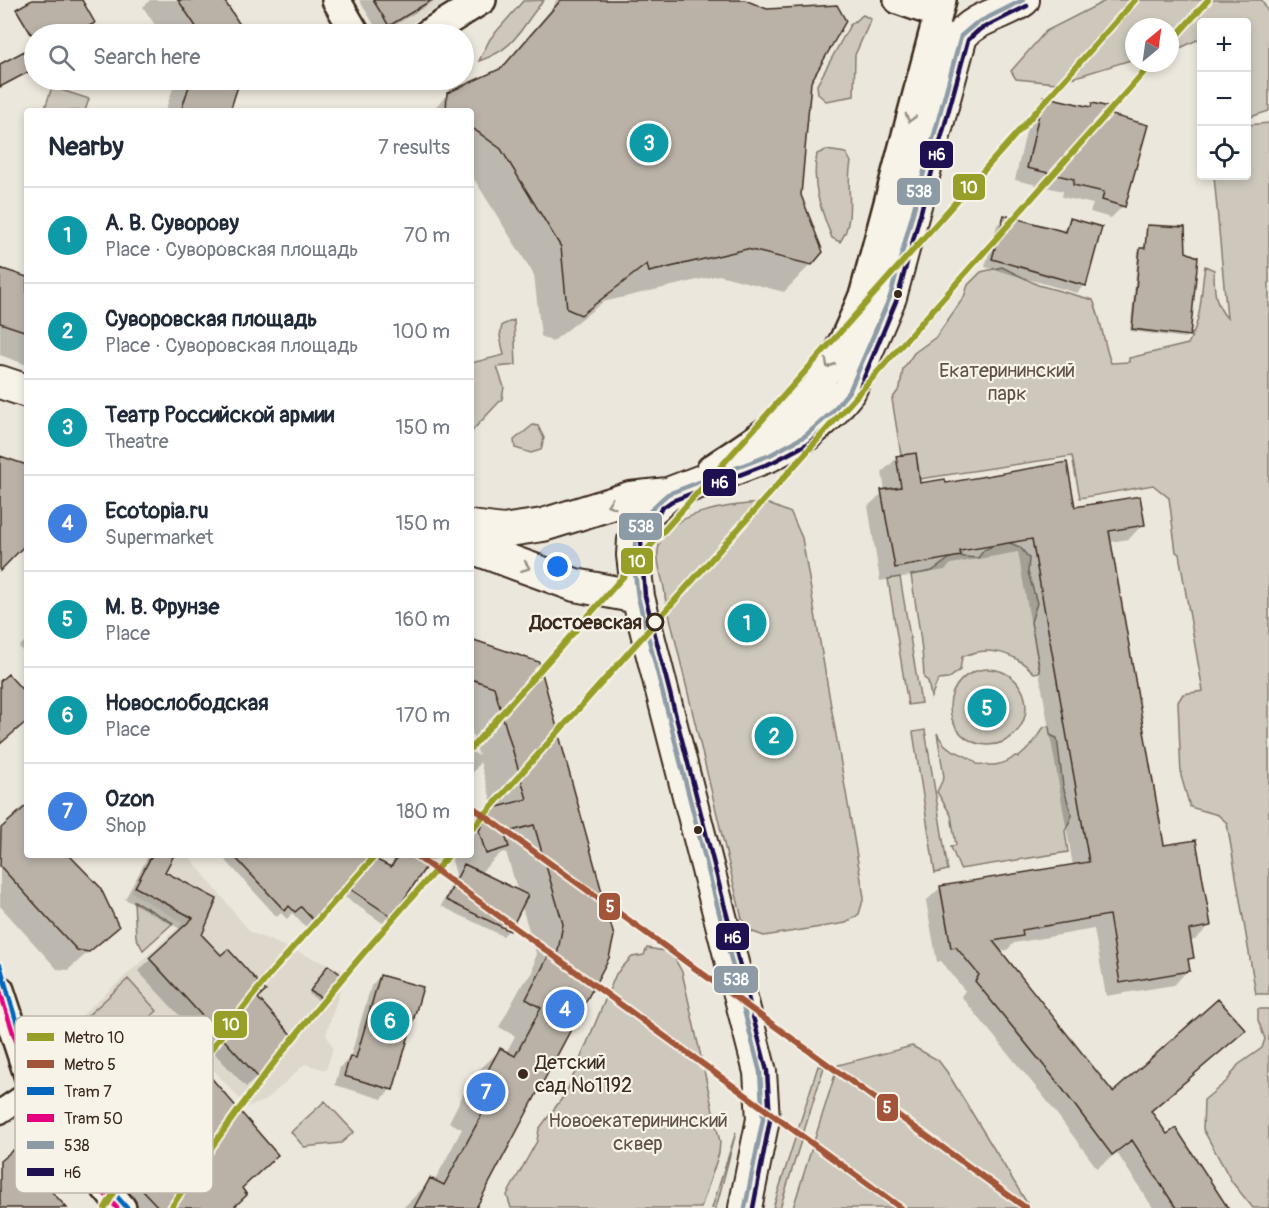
<!DOCTYPE html>
<html lang="en">
<head>
<meta charset="utf-8">
<style>
	:root { --surface:#fff; --page:#f2f2f3; --text:#1f2937; --muted:#747a83; --line:#e0e1e3; --accent:#3b2a1e }
	body { margin:0; font-family:Pangolin,sans-serif; background:var(--page); color:var(--text) }
	.controls { position:absolute; right:18px; top:18px; display:grid; overflow:hidden; border-radius:6px; box-shadow:0 3px 9px #0003 }
	.controls button { width:54px; height:54px; display:grid; place-items:center; padding:0; border:0; border-bottom:2px solid var(--line); background:var(--surface); color:var(--text); font:30px sans-serif }
	.compass { position:absolute; left:1125px; top:18px; width:54px; height:54px; border-radius:50%; background:var(--surface); box-shadow:0 3px 9px #0003; rotate:29deg }
	.you { position:absolute; left:558px; top:567px; width:21px; height:21px; margin:-15px; border:4px solid #fff; border-radius:50%; background:#1a73e8; box-shadow:0 0 0 9px #1a73e833 }
	.badge { display:grid; place-items:center; width:39px; height:39px; border-radius:50%; background:var(--accent); color:#fff; font-size:20px; font-weight:700 }
	.pin { position:absolute; translate:-50% -50%; border:3px solid #fff; box-shadow:0 2px 6px #0006 }
	.list { margin:0; padding:0; list-style:none }
	h2 { display:flex; justify-content:space-between; align-items:center; height:78px; margin:0; padding:0 24px; font-size:26px }
	h2 small { font-size:20px; font-weight:400; color:var(--muted) }
	.list li { display:grid; grid-template-columns:39px 1fr auto; gap:18px; align-items:center; box-sizing:border-box; height:96px; padding:0 24px; border-top:2px solid var(--line) }
	.list b { display:block; font-size:22px; white-space:nowrap }
	.list p { margin:0; font-size:20px; white-space:nowrap; color:var(--muted) }
	.list em { font-size:20px; font-style:normal; color:var(--muted) }
	.icon { flex:none; width:33px; height:33px; fill:none; stroke:currentColor; stroke-width:2; stroke-linecap:round; stroke-linejoin:round }
	.map { position:relative; flex:none; width:1269px; height:1208px; overflow:hidden }
	.search { position:absolute; background:var(--surface); box-shadow:0 3px 9px #0003; left:24px; top:24px; width:450px; height:66px; display:flex; align-items:center; gap:15px; box-sizing:border-box; padding:0 21px; border-radius:33px; color:var(--muted); font-size:22px }
	.panel { position:absolute; background:var(--surface); box-shadow:0 3px 9px #0003; left:24px; top:108px; width:450px; height:750px; border-radius:6px }
	.map>svg:first-child { display:block }
	.built { fill:#ddd7cc }
	.green { fill:#cec8bc; stroke:#84796d; stroke-width:1.5 }
	.shadow { fill:#0003; fill-rule:evenodd }
	.building { fill:#bab2a7; stroke:#3b2a1e; stroke-width:1.5 }
	.lines { fill:none; stroke-linecap:round; stroke-linejoin:round }
	.minor-casing { stroke:#3b2a1e; stroke-width:27 }
	.tertiary-casing { stroke:#3b2a1e; stroke-width:32 }
	.secondary-casing { stroke:#3b2a1e; stroke-width:36 }
	.minor { stroke:#f7f3e8; stroke-width:22 }
	.tertiary { stroke:#f7f3e8; stroke-width:27 }
	.secondary { stroke:#f7f3e8; stroke-width:32 }
	.bus-1-casing { stroke:#f7f3e8; stroke-width:9 }
	.bus-2-casing { stroke:#f7f3e8; stroke-width:9 }
	.bus-1 { stroke:#8c9ba5; stroke-width:4.5 }
	.bus-2 { stroke:#1f1051; stroke-width:4.5 }
	.tram-1-casing { stroke:#f7f3e8; stroke-width:9 }
	.tram-2-casing { stroke:#f7f3e8; stroke-width:9 }
	.tram-1 { stroke:#0065bd; stroke-width:4.5 }
	.tram-2 { stroke:#e5007d; stroke-width:4.5 }
	.metro-1-casing { stroke:#f7f3e8; stroke-width:10 }
	.metro-2-casing { stroke:#f7f3e8; stroke-width:10 }
	.metro-1 { stroke:#979f28; stroke-width:6 }
	.metro-2 { stroke:#a35539; stroke-width:6 }
	.oneway { stroke:#998e83 }
	.bus-dot { fill:#3b2a1e; stroke:#f7f3e8; stroke-width:2 }
	.stop-dot { fill:#f7f3e8; stroke:#3b2a1e; stroke-width:3 }
	.labels { text-anchor:middle; stroke-width:4.5; stroke-linejoin:round; paint-order:stroke }
	.park-label { font-size:20px; fill:#605246; stroke:#f7f3e8 }
	.stop-label { font-size:20px; font-weight:bold; fill:#3b2a1e; stroke:#f7f3e8; text-anchor:end }
	.poi-label { font-size:20px; fill:#3b2a1e; stroke:#f7f3e8; text-anchor:start }
	.key { fill:#f7f3e8; stroke:#bfb7ab; stroke-width:1.5 }
	.key-label { font-size:16px; fill:#3b2a1e }
	.line-badge { stroke:#f7f3e8; stroke-width:2 }
	.badge-label { font-size:16px; text-anchor:middle; font-weight:bold; fill:#fff }
</style>
</head>
<body>
<div class="map">
<svg width="1269" height="1208" viewBox="0 0 1269 1208">
	<rect width="100%" height="100%" fill="#ece7dc"/>
	<filter id="ink" filterUnits="userSpaceOnUse"><feTurbulence type="fractalNoise" baseFrequency=".0167" numOctaves="2"/><feDisplacementMap in="SourceGraphic" scale="12" xChannelSelector="R" yChannelSelector="G"/><feConvolveMatrix kernelMatrix="1 2 1 2 8 2 1 2 1" color-interpolation-filters="sRGB"/></filter>
	<g filter="url(#ink)">
		<path class="built" d="M373,0H450L399,30H392Z
			M150,855H188L250,932L346,972L326,1034L333,1048L326,1070L305,1064L265,1101L247,1107L209,1065L113,1154L59,1096L43,1051L183,923L131,892Z"/>
		<path class="green" d="M544,0C519,28 519,47 479,61L490,39L523,1Z
			M1107,0H1262L1269,14V111L1247,118L1246,22H1202L1201,38L1170,53V27H1134V59L1056,83L1016,79L1011,71L1046,31Z
			M863,15L871,19L855,55L854,96L826,101L818,94L817,85L850,25Z
			M52,87L89,99L85,111H44Z
			M1269,123V994H1256L1227,823L1218,815L1190,807L1181,776L1178,702L1183,694L1203,691L1179,554L1176,552L1169,498L1153,485L1080,498L1072,456L920,479L916,454L901,455L892,399L900,388L903,369L914,353L936,337L964,297L968,285L981,272L1002,267L1038,285L1093,300C1102,321 1103,342 1111,363L1129,362V358L1188,344C1203,316 1200,296 1205,266L1214,270C1214,288 1214,304 1227,318L1214,176H1246L1247,125Z
			M826,150L846,153L851,162C845,189 857,218 840,242L832,238C821,209 811,186 817,154Z
			M514,320L516,365L497,367L504,387L502,399L471,432V363L504,355L500,336L502,325Z
			M533,425L538,426L544,438L541,450L531,453L515,448L514,440Z
			M766,503L791,513L802,538L864,897L859,914L846,923L764,936L753,932L742,919L665,597C665,582 656,567 658,551C661,511 735,504 766,503Z
			M1005,541L1020,547L1029,558L1028,572L1037,603L1031,622L1040,672L1034,673C1015,653 988,644 962,657L960,670L948,679L938,680L931,697L928,681L924,678C923,644 916,608 911,575L932,571L953,556L978,558L984,550Z
			M900,577L921,703L908,705L888,579Z
			M950 707a38 38 0 1 1 76 0a38 38 0 1 1-76 0Z
			M1049,726L1050,735L1057,738L1063,786L1072,816L1065,831L1068,852L960,869L951,847L956,845L951,815L937,792L944,777L937,733C948,756 962,749 977,764C991,766 1004,766 1015,756L1019,757L1030,747L1044,727Z
			M925,730L948,870L935,873L913,732Z
			M134,901L173,923L143,950L136,937Z
			M647,948L671,952L682,972L720,1142L719,1153L701,1208H511L507,1195L537,1141L539,1129L566,1093L616,974L632,957L644,955Z
			M128,979L157,1011L90,1070L62,1039Z
			M1258,1009H1269V1208H1253L1232,1182L1203,1129L1204,1100L1227,1081L1238,1065L1262,1048L1265,1039L1258,1020Z
			M912,1046L938,1060L947,1072L1030,1208H793L838,1065Z
			M818,1066L824,1067L780,1208H773Z
			M325,1101L354,1132L341,1143L304,1147L291,1132Z
			M736,1132L716,1208H712Z"/>
		<path class="shadow" d="M35,0H80L91,25L74,34H38L23,8Z
			M150,0H222L244,34H161L143,7Z
			M359,0H436L380,34Z
			M556,0H741L810,81L799,195L811,264L784,292L719,275L603,302L552,342L541,336L534,275L471,174V111H431L448,94L497,72L554,6Z
			M176,80H238L229,111H165Z
			M1043,98L1089,108L1092,105L1110,116L1123,206L1111,218L1090,212L1093,204L1062,197L1063,191L1015,180L1031,110Z
			M1005,217L1061,233L1070,220L1084,285L1077,293L985,267L997,225Z
			M1148,227L1188,335L1185,338L1130,331L1138,252L1143,250Z
			M0,270L27,279V365L0,355Z
			M897,458L919,485L945,484L1143,524L1129,539L1110,542L1163,847L1209,926L1195,940L1190,941L1192,957L1187,962L1188,970L1174,985L1106,996L1094,929L1014,943L1007,950L999,951L1113,1094L1229,1044L1150,1113L1226,1208H1153L1117,1153L1097,1168L1044,1097L961,996L965,991L941,961L937,962L926,901L941,887L1073,866L1018,552L951,564L945,570L880,581L868,506L885,491L882,472Z
			M27,639V656L19,647Z
			M471,640L538,663L612,936L474,1208H403L431,1180L434,1182L462,1129L449,1122L472,1077L500,1050L506,1053L515,1036L499,1027L523,983L532,974L536,953L521,904L509,930L503,936L441,906L456,875L452,860L455,855H471V831L494,810L480,762L471,776V751L479,756L471,730ZM506,852L518,892L480,873L501,853Z
			M0,683L27,698V721L0,745Z
			M23,810L27,814V855H67L117,927L68,970L57,969L0,906V831Z
			M149,855H173L163,872L215,900L201,935L257,999L277,1059L246,1087L138,971L182,930L125,899Z
			M221,855H364L389,867L397,855H432L384,924L339,893L306,927L292,913L287,919L281,913L277,917Z
			M325,970L341,976L322,1003L309,994Z
			M380,976L391,1089L382,1099L335,1085L340,1067L350,1058L371,986Z
			M207,1075L240,1189L231,1208H137L105,1172Z"/>
		<path class="building" d="M32,0H82L95,23L74,34H31L16,9Z
			M178,0H224L246,34H201Z
			M373,0H432L389,26Z
			M561,0H745L767,9L837,5L846,21L811,82L801,195L823,252L812,265L747,249L649,272L647,264L581,315L567,309L561,247L501,149L471,127V111H446L447,93L502,68Z
			M34,46V69L0,87V64Z
			M191,80H240L230,111H181Z
			M1043,96L1091,107L1092,103L1113,108L1112,115L1148,125L1125,207L1102,200L1104,192L1073,185L1074,179L1027,168Z
			M1004,215L1066,232L1070,218L1102,227L1086,286L992,259Z
			M1147,225L1185,227L1186,252L1198,257L1190,336L1132,329L1140,248H1145Z
			M0,268L27,277V332L0,323Z
			M916,453L920,483L945,479L946,483L1067,462L1075,507L1140,496L1145,525L1109,531L1164,845L1196,840L1211,926L1189,930L1194,958L1188,959L1190,971L1120,983L1109,915L1022,930L1023,936L993,941L1113,1092L1218,999L1246,1030L1151,1111L1167,1134L1176,1128L1228,1208H1176L1132,1140L1112,1155L1058,1083L975,981L979,975L956,947L951,948L940,886L1089,862L1032,539L960,551L961,556L895,568L881,490L901,487L896,456Z
			M0,456L27,465V543L0,571Z
			M471,639L539,662L614,936L609,958L476,1208H414L430,1178L444,1185L489,1101L475,1094L500,1048L515,1056L541,1008L526,999L550,953L557,956L563,924L534,825L504,833L509,847L486,854L479,831L490,809L527,799L494,687L471,679Z
			M8,674L27,695V721L0,744V681Z
			M27,805V855H69L100,887L119,927L89,952L77,950L0,866L1,828Z
			M152,855H174L165,872L217,899L202,935L221,955L228,949L266,991L258,998L295,1039L288,1045L290,1048L258,1077L149,958L193,918L135,887Z
			M233,855H367L391,867L399,855H434L392,917L347,887L314,921L301,907L295,912L289,906L285,911Z
			M464,864L528,895L510,931L446,900Z
			M328,965L343,976L326,1001L310,991Z
			M380,975L423,987L393,1090L344,1076L350,1056L356,1058Z
			M207,1073L278,1155L242,1188L247,1195L233,1208H159L114,1160Z
			M13,1150L67,1208H0V1161Z"/>
		<g class="lines">
			<g class="minor-casing">
				<path id="minor" d="M0,1112L33,1090"/>
			</g>
			<g class="tertiary-casing">
				<path id="tertiary" d="M336,0L356,34
					M898,0L938,14
					M427,34L482,0
					M711,469C747,445 787,420 816,387C835,363 852,322 864,293L942,0
					M0,990L33,1090L63,1136L122,1208"/>
			</g>
			<g class="secondary-casing">
				<path id="secondary" d="M0,382L27,391
					M668,494L648,512L634,540L633,555L638,597L760,1072L763,1119L745,1208
					M471,527L503,531L543,525L630,498L668,494L770,455L805,436L831,413L850,390L890,297L961,36C977,16 1003,15 1023,0
					M471,547L575,585L638,597"/>
			</g>
			<use href="#minor" class="minor"/>
			<use href="#tertiary" class="tertiary"/>
			<use href="#secondary" class="secondary"/>
			<g class="bus-1-casing">
				<path id="bus-1" d="M745,1208L763,1119L760,1072L638,597C632,551 628,526 668,494L770,455L805,436L831,413L850,390L890,297L961,36L975,24L1023,0"/>
			</g>
			<g class="bus-2-casing">
				<path id="bus-2" d="M753,1208L770,1120L767,1071L645,596L641,542L647,529L662,508L672,501L773,462L809,443L836,418L857,394L897,299L968,40L979,30L1027,6"/>
			</g>
			<use href="#bus-1" class="bus-1"/>
			<use href="#bus-2" class="bus-2"/>
			<g class="tram-1-casing">
				<path id="tram-1" d="M0,965C9,996 17,1028 29,1058C50,1114 87,1163 127,1208"/>
			</g>
			<g class="tram-2-casing">
				<path id="tram-2" d="M0,991C24,1077 57,1141 117,1208"/>
			</g>
			<use href="#tram-1" class="tram-1"/>
			<use href="#tram-2" class="tram-2"/>
			<g class="metro-1-casing">
				<path id="metro-1" d="M1170,43L1208,0
					M471,748L1135,0
					M471,830L1152,63
					M105,1208L164,1109L270,974L376,855
					M171,1208C252,1081 349,968 449,855"/>
			</g>
			<g class="metro-2-casing">
				<path id="metro-2" d="M471,806L1026,1208
					M415,855L901,1208"/>
			</g>
			<use href="#metro-1" class="metro-1"/>
			<use href="#metro-2" class="metro-2"/>
		</g>
		<defs><path id="oneway-chevron" d="M-2-3.5L2.5 0L-2 3.5" fill="none" stroke-width="1.6" stroke-linecap="round" stroke-linejoin="round" transform="scale(1.5)"/></defs>
		<g class="oneway">
			<use href="#oneway-chevron" transform="translate(910 118) rotate(105)"/>
			<use href="#oneway-chevron" transform="translate(829 364) rotate(118)"/>
			<use href="#oneway-chevron" transform="translate(611 504) rotate(163)"/>
			<use href="#oneway-chevron" transform="translate(526 567) rotate(20)"/>
		</g>
	</g>
	<g class="bus-dot">
		<circle cx="898" cy="294" r="5"/>
		<circle cx="698" cy="830" r="5"/>
		<circle cx="523" cy="1074" r="6"/>
	</g>
	<circle class="stop-dot" cx="655" cy="622" r="8"/>
	<g class="labels">
		<g class="park-label">
			<text x="1007" y="377">Екатерининский<tspan x="1007" dy="23">парк</tspan></text>
			<text x="638" y="1127">Новоекатерининский<tspan x="638" dy="23">сквер</tspan></text>
		</g>
		<g class="stop-label">
			<text x="642" y="629">Достоевская</text>
		</g>
		<g class="poi-label">
			<text x="535" y="1069">Детский<tspan x="535" dy="23">сад №1192</tspan></text>
		</g>
	</g>
	<rect x="15" y="1016" width="198" height="177" rx="9" class="key"/>
	<rect x="27" y="1033" width="27" height="8" fill="#979f28"/>
	<rect x="27" y="1060" width="27" height="8" fill="#a35539"/>
	<rect x="27" y="1087" width="27" height="8" fill="#0065bd"/>
	<rect x="27" y="1114" width="27" height="8" fill="#e5007d"/>
	<rect x="27" y="1141" width="27" height="8" fill="#8c9ba5"/>
	<rect x="27" y="1168" width="27" height="8" fill="#1f1051"/>
	<g class="key-label">
		<text x="64" y="1043">Metro 10</text>
		<text x="64" y="1070">Metro 5</text>
		<text x="64" y="1097">Tram 7</text>
		<text x="64" y="1124">Tram 50</text>
		<text x="64" y="1151">538</text>
		<text x="64" y="1178">н6</text>
	</g>
	<g class="line-badge">
		<rect x="919" y="140" width="35" height="29" rx="6" fill="#1f1051"/>
		<rect x="952" y="173" width="34" height="28" rx="6" fill="#979f28"/>
		<rect x="896" y="177" width="45" height="29" rx="6" fill="#8c9ba5"/>
		<rect x="702" y="468" width="35" height="29" rx="6" fill="#1f1051"/>
		<rect x="618" y="512" width="45" height="29" rx="6" fill="#8c9ba5"/>
		<rect x="620" y="547" width="34" height="28" rx="6" fill="#979f28"/>
		<rect x="598" y="892" width="23" height="29" rx="6" fill="#a35539"/>
		<rect x="715" y="922" width="35" height="29" rx="6" fill="#1f1051"/>
		<rect x="713" y="965" width="46" height="29" rx="6" fill="#8c9ba5"/>
		<rect x="213" y="1010" width="35" height="29" rx="6" fill="#979f28"/>
		<rect x="876" y="1093" width="23" height="29" rx="6" fill="#a35539"/>
	</g>
	<g class="badge-label">
		<text x="937" y="160">н6</text>
		<text x="969" y="193">10</text>
		<text x="919" y="197">538</text>
		<text x="720" y="488">н6</text>
		<text x="641" y="532">538</text>
		<text x="637" y="567">10</text>
		<text x="610" y="912">5</text>
		<text x="733" y="943">н6</text>
		<text x="736" y="985">538</text>
		<text x="231" y="1030">10</text>
		<text x="887" y="1113">5</text>
	</g>
</svg>
<div class="controls">
<button>+</button>
<button>−</button>
<button><svg class="icon" aria-label="locate" viewBox="0 0 24 24"><circle cx="12" cy="12" r="6"/><path d="M12 2v4M12 18v4M2 12h4M18 12h4"/></svg></button>
</div>
<svg class="compass" viewBox="-18 -18 36 36"><path d="M0-13l5 13h-10z" fill="#e53935"/><path d="M0 13l5-13h-10z" fill="#747a83"/></svg>
<div class="you"></div>
<div class="pin badge" style="left:747px;top:623px;background:#0f9aa8">1</div>
<div class="pin badge" style="left:774px;top:736px;background:#0f9aa8">2</div>
<div class="pin badge" style="left:649px;top:143px;background:#0f9aa8">3</div>
<div class="pin badge" style="left:565px;top:1009px;background:#3f7fe0">4</div>
<div class="pin badge" style="left:987px;top:708px;background:#0f9aa8">5</div>
<div class="pin badge" style="left:390px;top:1021px;background:#0f9aa8">6</div>
<div class="pin badge" style="left:486px;top:1092px;background:#3f7fe0">7</div>
<div class="search"><svg class="icon" aria-label="search" viewBox="0 0 24 24"><circle cx="10" cy="10" r="6"/><path d="M15 15l6 6"/></svg>Search here</div>
<section class="panel">
<h2>Nearby<small>7 results</small></h2>
<ul class="list">
<li><span class="badge" style="background:#0f9aa8">1</span><div><b>А. В. Суворову</b><p>Place · Суворовская площадь</p></div><em>70 m</em></li>
<li><span class="badge" style="background:#0f9aa8">2</span><div><b>Суворовская площадь</b><p>Place · Суворовская площадь</p></div><em>100 m</em></li>
<li><span class="badge" style="background:#0f9aa8">3</span><div><b>Театр Российской армии</b><p>Theatre</p></div><em>150 m</em></li>
<li><span class="badge" style="background:#3f7fe0">4</span><div><b>Ecotopia.ru</b><p>Supermarket</p></div><em>150 m</em></li>
<li><span class="badge" style="background:#0f9aa8">5</span><div><b>М. В. Фрунзе</b><p>Place</p></div><em>160 m</em></li>
<li><span class="badge" style="background:#0f9aa8">6</span><div><b>Новослободская</b><p>Place</p></div><em>170 m</em></li>
<li><span class="badge" style="background:#3f7fe0">7</span><div><b>Ozon</b><p>Shop</p></div><em>180 m</em></li>
</ul>
</section>
</div>
</body>
</html>
